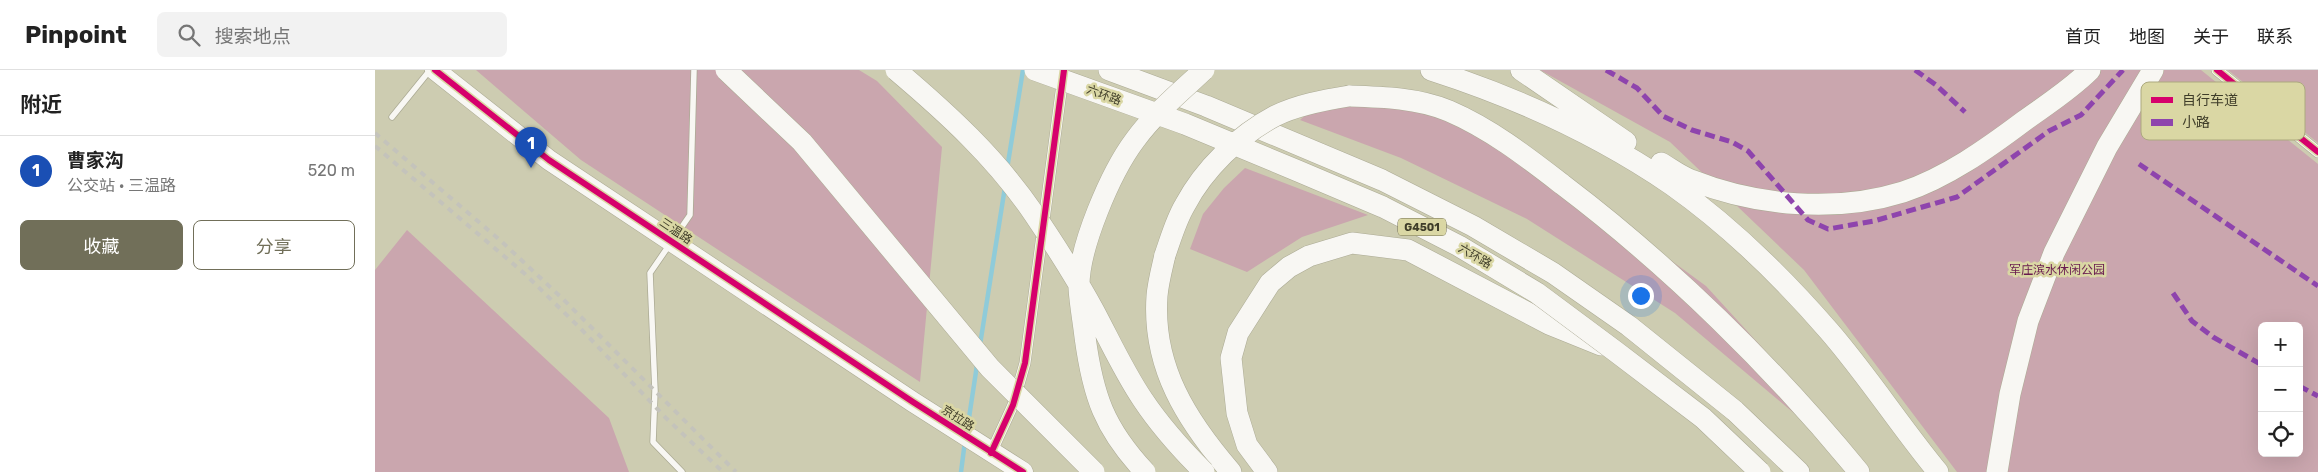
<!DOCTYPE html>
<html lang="zh">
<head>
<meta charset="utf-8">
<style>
	:root { --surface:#fff; --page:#f2f2f2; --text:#222; --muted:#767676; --line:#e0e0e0; --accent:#716f59 }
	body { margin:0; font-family:Rubik,"Noto Sans SC",sans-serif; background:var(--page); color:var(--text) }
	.controls { position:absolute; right:15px; bottom:15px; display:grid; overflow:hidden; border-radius:8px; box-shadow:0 5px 20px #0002 }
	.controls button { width:45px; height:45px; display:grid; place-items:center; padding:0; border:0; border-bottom:1px solid var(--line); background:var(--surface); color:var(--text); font:25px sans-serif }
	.you { position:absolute; left:1265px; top:225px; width:18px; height:18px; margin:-12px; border:4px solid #fff; border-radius:50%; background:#1a73e8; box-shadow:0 0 0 8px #1a73e833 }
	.badge { display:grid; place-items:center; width:32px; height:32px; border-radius:50%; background:var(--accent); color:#fff; font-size:16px; font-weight:700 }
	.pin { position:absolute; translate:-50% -41px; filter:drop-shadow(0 1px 2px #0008) }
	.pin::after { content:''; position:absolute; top:26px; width:18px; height:15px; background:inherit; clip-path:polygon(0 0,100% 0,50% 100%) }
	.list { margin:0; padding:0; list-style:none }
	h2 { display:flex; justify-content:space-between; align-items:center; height:65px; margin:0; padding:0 20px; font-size:21px }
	h2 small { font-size:16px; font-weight:400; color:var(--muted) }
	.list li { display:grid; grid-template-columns:32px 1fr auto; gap:15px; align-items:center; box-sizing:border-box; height:70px; padding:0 20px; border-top:1px solid var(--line) }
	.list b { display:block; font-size:19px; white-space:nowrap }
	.list p { margin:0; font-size:16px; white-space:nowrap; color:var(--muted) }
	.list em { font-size:16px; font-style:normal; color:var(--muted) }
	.actions { display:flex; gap:10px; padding:15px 20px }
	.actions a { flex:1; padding:11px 0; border:1px solid var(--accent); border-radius:8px; text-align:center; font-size:18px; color:var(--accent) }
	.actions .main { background:var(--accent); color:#fff }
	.icon { flex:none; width:28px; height:28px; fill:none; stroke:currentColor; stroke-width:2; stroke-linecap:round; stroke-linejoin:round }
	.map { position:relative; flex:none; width:1943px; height:402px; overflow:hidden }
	header { display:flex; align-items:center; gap:30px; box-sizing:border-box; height:70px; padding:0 25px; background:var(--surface); border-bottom:1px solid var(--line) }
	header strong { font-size:24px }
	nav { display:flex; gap:28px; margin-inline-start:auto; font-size:18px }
	.search { width:350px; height:45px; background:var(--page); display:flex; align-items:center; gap:12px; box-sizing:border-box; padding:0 18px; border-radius:8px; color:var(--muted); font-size:19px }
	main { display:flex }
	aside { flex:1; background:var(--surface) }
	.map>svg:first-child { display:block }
	.forest { fill:#caa6ae; fill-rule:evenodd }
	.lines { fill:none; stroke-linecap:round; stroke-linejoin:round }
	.stream { stroke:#8fcbd9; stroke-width:4.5 }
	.service-casing { stroke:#abaa94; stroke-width:7 }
	.minor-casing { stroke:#abaa94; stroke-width:12 }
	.trunk-casing { stroke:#abaa94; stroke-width:21 }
	.motorway-casing { stroke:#abaa94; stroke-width:22 }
	.service { stroke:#f8f7f3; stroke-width:5.5 }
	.minor { stroke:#f8f7f3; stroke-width:11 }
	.trunk { stroke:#f8f7f3; stroke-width:20 }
	.motorway { stroke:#f8f7f3; stroke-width:21 }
	.rail { stroke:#c4c3bb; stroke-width:4; stroke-dasharray:6 6; stroke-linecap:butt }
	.motorway-bridge-casing { stroke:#abaa94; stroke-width:22; stroke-linecap:butt }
	.motorway-bridge { stroke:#f8f7f3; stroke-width:21 }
	.quiet { stroke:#8e44ad; stroke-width:5; stroke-dasharray:10 5; stroke-linecap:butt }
	.cycleway-casing { stroke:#dad7a4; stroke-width:9 }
	.cycleway { stroke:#d6006c; stroke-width:6 }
	.labels { text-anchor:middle; stroke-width:5; stroke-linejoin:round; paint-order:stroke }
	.shield { fill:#dad7a4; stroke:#6e6b4e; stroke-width:1 }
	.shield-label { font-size:11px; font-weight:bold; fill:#3f3d29 }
	.street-label { font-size:12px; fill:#3f3d29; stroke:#dad7a4 }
	.park-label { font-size:12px; fill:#681a4e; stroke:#dad7a4 }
	.key { fill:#dad7a4; stroke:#aca97f; stroke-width:1 }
	.key-label { font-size:14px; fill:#3f3d29 }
</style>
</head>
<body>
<header>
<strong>Pinpoint</strong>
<div class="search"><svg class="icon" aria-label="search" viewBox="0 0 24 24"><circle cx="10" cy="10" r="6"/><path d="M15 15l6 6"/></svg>搜索地点</div>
<nav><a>首页</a><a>地图</a><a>关于</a><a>联系</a></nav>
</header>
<main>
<aside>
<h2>附近<small></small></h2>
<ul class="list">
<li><span class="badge" style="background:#1a4fb4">1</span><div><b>曹家沟</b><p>公交站 · 三温路</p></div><em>520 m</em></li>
</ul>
<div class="actions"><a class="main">收藏</a><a>分享</a></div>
</aside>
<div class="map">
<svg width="1943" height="402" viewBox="0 0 1943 402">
	<rect width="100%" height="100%" fill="#cdccb1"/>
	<path class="forest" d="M101,0H484L502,11L567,77L545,312L206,90Z
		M1165,0H1826L1943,94V402H1582L1429,200L1295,72ZM1887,256H1924V383H1887Z
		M1853,0H1943V73Z
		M987,24L1111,55L1331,216L1468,366L1458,376L1300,243L1152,149L1026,88L925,50L936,40Z
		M870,98L993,145L927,167L872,202L815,179L828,144L849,118Z
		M32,160L234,348L254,402H0V200Z"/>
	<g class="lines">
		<path class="stream" d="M632,99L648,0
			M605,275L630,117
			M592,361L602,295
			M586,402L590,371"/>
		<g class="service-casing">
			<path id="service" d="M17,47L55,0
				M307,402L278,372L280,321L275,203L315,145L319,0"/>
		</g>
		<g class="minor-casing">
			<path id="minor" d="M1842,0L1943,82
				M616,383L638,335L650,293L688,7"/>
		</g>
		<g class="trunk-casing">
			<path id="trunk" d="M60,0L174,90L538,332L648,402"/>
		</g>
		<g class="motorway-casing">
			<path id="motorway" d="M734,0L831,36L1007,110L1098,156L1178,203L1254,256L1360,341L1424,402
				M1056,0C1140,27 1224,65 1297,115C1355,156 1408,208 1454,261C1493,306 1525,356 1563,402
				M1146,0L1251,72
				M974,26C1008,27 1043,28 1074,41C1116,59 1153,88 1188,115C1295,196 1399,298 1484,402
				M1286,93C1295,98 1305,106 1316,110C1381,136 1461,143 1528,122C1571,108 1613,78 1649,51C1671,35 1695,20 1715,0
				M790,185C787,198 783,213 782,226C777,297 812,351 856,402
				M892,402L872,375L862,343L856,288L863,263L895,213L914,197L934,186L977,173L1033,180L1174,254L1226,275
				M1622,402L1635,324L1653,251L1679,183L1732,77L1778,0"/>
		</g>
		<use href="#service" class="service"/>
		<use href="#minor" class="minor"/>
		<use href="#trunk" class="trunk"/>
		<use href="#motorway" class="motorway"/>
		<path class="rail" d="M0,63L126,171L189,230L361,402
			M0,76L150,204L206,259L291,348L348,402"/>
		<g class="motorway-bridge-casing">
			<path id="motorway-bridge" d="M351,0L427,72L615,298L719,402
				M521,0C573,44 621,88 659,144C680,175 701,208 719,241C735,271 749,302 768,330C786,357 807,380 829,402
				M660,0L810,54L923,101L1008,137L1084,176L1162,223L1240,281L1328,348L1385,402
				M790,185C796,168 801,150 810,135C829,99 864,65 900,46C922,35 949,30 974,26
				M770,402C729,358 718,326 710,267C708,250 705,234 704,218C703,178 736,102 760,70C779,44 805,22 829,0"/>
		</g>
		<use href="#motorway-bridge" class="motorway-bridge"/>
		<path class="quiet" d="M1231,0L1262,18L1288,46L1317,60L1357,72L1373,81L1433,150L1453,159L1499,151L1582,127L1674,61L1706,45L1748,0
			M1540,0L1561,15L1590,42
			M1764,94L1943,216
			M1798,223L1817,251L1838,267L1887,295
			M1924,316L1943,326"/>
		<g class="cycleway-casing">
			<path id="cycleway" d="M60,0L174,90L538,332L648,402
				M1842,0L1943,82
				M616,383L638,335L650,293L689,0"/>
		</g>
		<use href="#cycleway" class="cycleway"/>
	</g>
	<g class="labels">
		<rect class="shield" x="1023" y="148.5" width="48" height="17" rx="4"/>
		<g class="shield-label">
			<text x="1047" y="161">G4501</text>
		</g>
		<g class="street-label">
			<text transform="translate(729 25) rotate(20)" y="4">六环路</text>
			<text transform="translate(301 161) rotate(34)" y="4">三温路</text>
			<text transform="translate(1100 186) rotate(30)" y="4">六环路</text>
			<text transform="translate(583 348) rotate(33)" y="4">京拉路</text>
		</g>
		<g class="park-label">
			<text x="1682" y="204">军庄滨水休闲公园</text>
		</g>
	</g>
	<rect x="1766" y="12" width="164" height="58" rx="8" class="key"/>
	<rect x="1776" y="27" width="22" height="6" fill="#d6006c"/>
	<rect x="1776" y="49" width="22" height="7" fill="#8e44ad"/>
	<g class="key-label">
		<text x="1807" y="35">自行车道</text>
		<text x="1807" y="57">小路</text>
	</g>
</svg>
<div class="controls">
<button>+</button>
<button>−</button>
<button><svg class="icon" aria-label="locate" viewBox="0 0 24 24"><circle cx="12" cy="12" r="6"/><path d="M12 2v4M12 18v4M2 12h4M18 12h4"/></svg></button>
</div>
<div class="you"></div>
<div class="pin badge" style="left:156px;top:98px;background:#1a4fb4">1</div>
</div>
</main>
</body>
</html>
